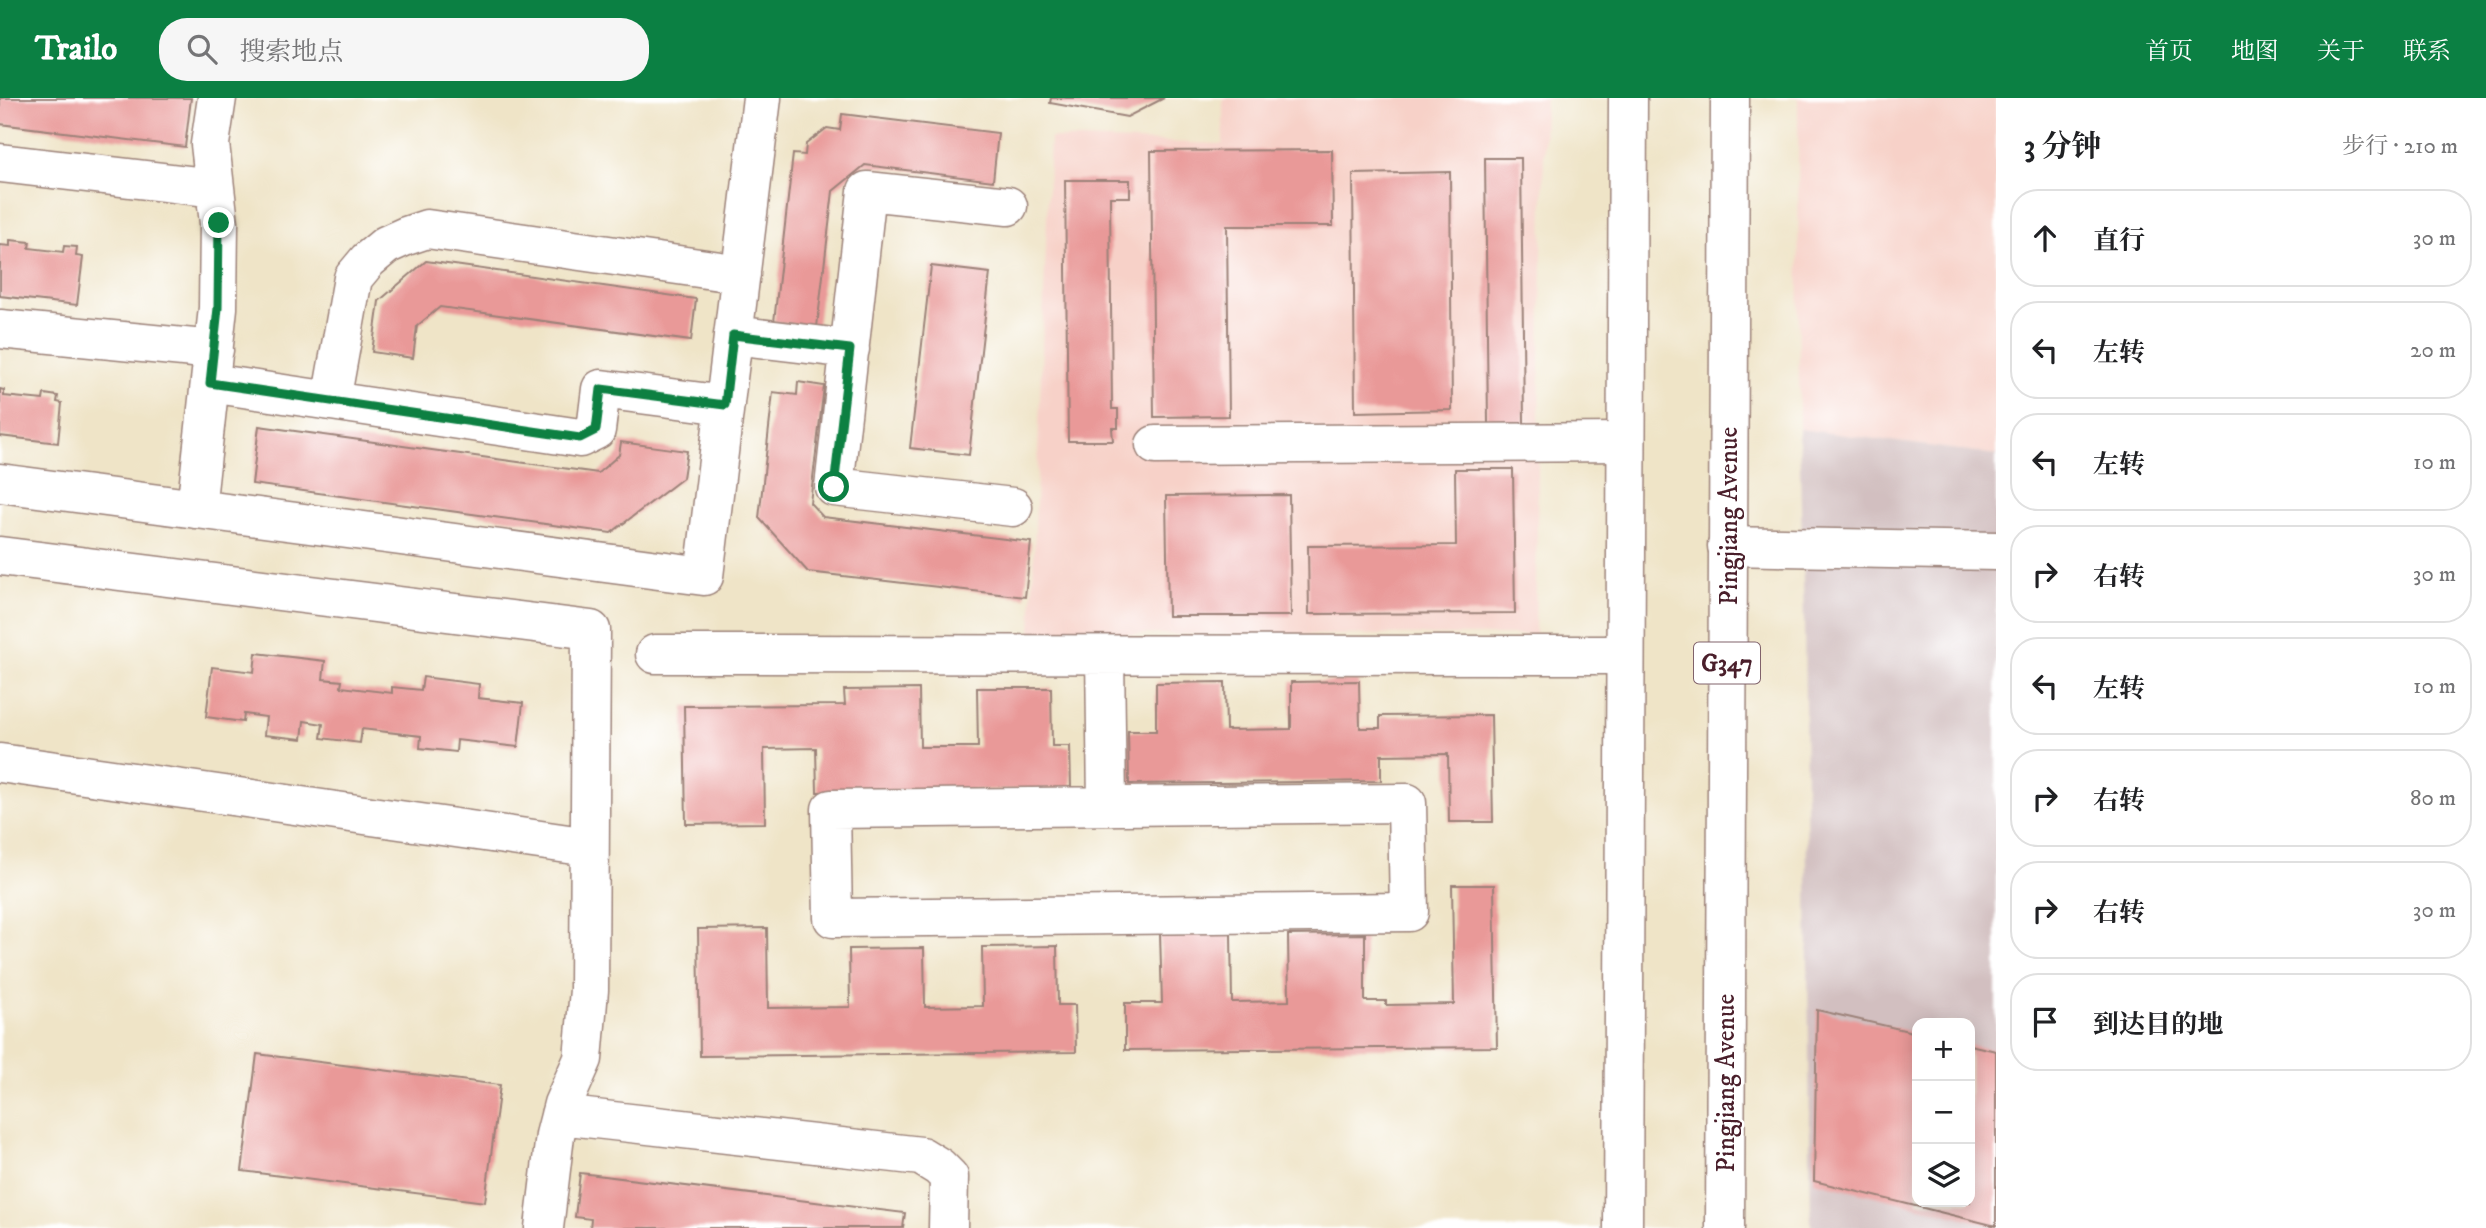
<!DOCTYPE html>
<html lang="zh">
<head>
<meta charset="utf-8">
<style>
	:root { --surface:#fff; --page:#f6f6f6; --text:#202124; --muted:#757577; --line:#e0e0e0; --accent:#0b8043 }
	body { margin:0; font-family:"IM FELL DW Pica","Noto Serif SC",serif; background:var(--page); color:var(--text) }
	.controls { position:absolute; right:21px; bottom:21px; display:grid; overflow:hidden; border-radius:14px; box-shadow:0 4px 18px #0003 }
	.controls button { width:63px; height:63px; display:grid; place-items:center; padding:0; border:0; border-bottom:2px solid var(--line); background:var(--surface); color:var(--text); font:35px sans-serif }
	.stop { position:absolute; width:21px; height:21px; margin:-16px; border:5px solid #0b8043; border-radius:50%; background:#fff }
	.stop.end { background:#0b8043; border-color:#fff; box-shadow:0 2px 7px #0008 }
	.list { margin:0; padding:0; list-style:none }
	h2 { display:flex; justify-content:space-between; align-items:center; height:91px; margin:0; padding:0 28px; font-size:30px }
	h2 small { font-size:23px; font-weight:400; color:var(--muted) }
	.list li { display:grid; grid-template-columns:46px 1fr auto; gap:21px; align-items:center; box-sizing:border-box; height:98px; margin:0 14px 14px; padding:0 14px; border:2px solid var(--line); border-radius:28px }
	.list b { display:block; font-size:26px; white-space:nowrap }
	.list em { font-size:23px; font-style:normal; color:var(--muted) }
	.icon { flex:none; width:38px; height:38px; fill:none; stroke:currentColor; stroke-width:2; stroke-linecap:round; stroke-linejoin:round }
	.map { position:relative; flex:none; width:1996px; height:1130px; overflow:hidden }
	header { display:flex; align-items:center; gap:42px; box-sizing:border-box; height:98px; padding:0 35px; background:var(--accent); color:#fff }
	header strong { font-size:33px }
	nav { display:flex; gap:38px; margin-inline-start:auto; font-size:24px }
	.search { width:490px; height:63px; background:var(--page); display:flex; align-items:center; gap:18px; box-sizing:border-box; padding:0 24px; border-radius:28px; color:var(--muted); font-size:26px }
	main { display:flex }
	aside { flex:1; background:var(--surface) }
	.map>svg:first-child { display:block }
	.built { fill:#f7d1c8 }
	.industrial { fill:#d2bfc0; fill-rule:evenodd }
	.building { fill:#e99998 }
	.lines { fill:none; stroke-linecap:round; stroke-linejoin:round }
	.minor-casing { stroke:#9c8279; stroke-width:41 }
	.highway-casing { stroke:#9c8279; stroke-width:41 }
	.minor { stroke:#fff; stroke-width:38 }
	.highway { stroke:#fff; stroke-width:38 }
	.route { stroke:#0b8043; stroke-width:9 }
	.labels { text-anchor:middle; stroke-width:5; stroke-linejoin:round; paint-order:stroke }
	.shield { fill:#fff; stroke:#80626b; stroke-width:2 }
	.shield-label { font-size:24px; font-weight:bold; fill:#4a1f2b }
	.street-label { font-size:26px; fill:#4a1f2b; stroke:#fff }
</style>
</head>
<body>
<header>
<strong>Trailo</strong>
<div class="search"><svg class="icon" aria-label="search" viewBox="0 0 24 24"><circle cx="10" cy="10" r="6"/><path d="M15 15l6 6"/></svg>搜索地点</div>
<nav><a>首页</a><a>地图</a><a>关于</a><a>联系</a></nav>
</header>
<main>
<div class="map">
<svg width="1996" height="1130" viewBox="0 0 1996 1130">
	<rect width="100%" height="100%" fill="#fff"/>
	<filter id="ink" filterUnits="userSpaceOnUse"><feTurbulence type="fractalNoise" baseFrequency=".0143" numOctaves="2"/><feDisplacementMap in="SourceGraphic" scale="14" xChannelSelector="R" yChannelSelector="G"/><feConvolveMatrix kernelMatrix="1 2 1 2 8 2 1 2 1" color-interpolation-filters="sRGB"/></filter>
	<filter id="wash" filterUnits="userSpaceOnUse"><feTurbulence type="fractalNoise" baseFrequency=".00686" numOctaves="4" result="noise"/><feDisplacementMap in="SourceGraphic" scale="28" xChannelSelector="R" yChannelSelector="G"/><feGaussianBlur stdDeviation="1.57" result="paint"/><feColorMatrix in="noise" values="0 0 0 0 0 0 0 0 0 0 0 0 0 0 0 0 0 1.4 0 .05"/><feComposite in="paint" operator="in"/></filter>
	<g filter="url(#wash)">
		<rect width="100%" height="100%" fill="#efe4c7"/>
		<path class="built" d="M1223,0H1545L1535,537L1031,536L1050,40L1223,46Z
			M1798,0H1996V357L1799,331Z"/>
		<path class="industrial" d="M1799,331L1996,357V1130H1811L1804,522ZM1917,925H1970V1104H1917Z"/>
		<g id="blocks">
			<path class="building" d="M0,0H191L185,49L0,26Z
				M1051,0H1164L1127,19L1050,5Z
				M842,16L998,35L993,83L865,67L833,93L817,229L774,224L793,56L805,57L806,46L827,30L840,32Z
				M1332,52L1333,128H1227L1229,318L1154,319L1151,53Z
				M1485,60H1521L1524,325L1488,326Z
				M1450,74L1452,312L1355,314L1353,76Z
				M1065,82H1130V99H1110L1112,311H1118V330H1112L1113,343H1068Z
				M10,142L30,144L29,150L63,154L64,148L77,149L76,158L83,159L77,207L0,198V147L10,148Z
				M426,163L696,201L691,243L440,209L417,228L413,260L372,254L379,203Z
				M931,168L990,175L969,357L910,350Z
				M798,284L824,288L810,405L823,419L1031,444L1025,499L808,474L759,420L773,294L797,297Z
				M0,291L4,292V298L43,302L44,296L58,298L57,304L62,305L58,345L0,338Z
				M259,328L598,375L619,357L621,344L687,353L683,380L611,435L252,386Z
				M1455,371H1513L1515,515L1309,516L1308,448L1456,447Z
				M1289,397L1291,518H1168L1166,398Z
				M256,555L325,563L323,581L342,583L341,589L392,595V589L421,592L423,579L479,586L478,600L523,605L518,649L457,642L456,654L420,650L421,638L362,631L360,645L321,640L323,626L304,623L302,641L264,637L266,619L244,616L243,624L206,619L212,569L254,574Z
				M1359,583L1360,630H1380V618L1491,617L1493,724H1449L1448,656L1381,657V683L1129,686L1128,633H1156V585L1225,584L1226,632L1291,631V584Z
				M977,590H1051L1052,648H1070L1071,691L817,694L816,650L764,651L765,725L686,726L684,608L845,607L844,592L919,591L920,649H978Z
				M1452,787H1494L1497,949L1125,952V905H1162L1160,835H1231L1232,904L1289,903L1288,837L1365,836V903H1386V907L1454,906Z
				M767,830L768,910L850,909L849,851L924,850L925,909L983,908L982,849L1057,848L1058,907H1075L1076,954L700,958L698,831Z
				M1817,912L1917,935V1104H1970V947L1996,953V1128L1814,1083Z
				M257,956L500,987L485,1104L242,1073Z
				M580,1075L905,1115L903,1130H590L591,1121L575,1119Z"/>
		</g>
	</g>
	<g filter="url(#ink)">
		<use href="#blocks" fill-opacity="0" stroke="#9c8279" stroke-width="2"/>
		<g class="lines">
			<g class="minor-casing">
				<path id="minor" d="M0,65L215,90
					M1008,108L867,93L834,389L1013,409
					M0,231L214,252
					M733,237L850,251
					M210,285L580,340L596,332L601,291L725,307
					M331,303L353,180L368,162L386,147L406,138L427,131L741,176
					M1155,347L1626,344
					M0,385L704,478L762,0
					M196,411L218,210L219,125L210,46L217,0
					M1727,448L1996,453
					M0,458L591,532L589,892L583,961L563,1006L555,1037L544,1130
					M655,556L1625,557
					M1105,557L1107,708
					M0,665L589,749
					M1407,705L1409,814L833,820L831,711Z
					M560,1017L921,1058L939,1069L949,1079L948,1130"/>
			</g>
			<g class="highway-casing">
				<path id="highway" d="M1623,1130L1628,0
					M1725,1130L1730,0"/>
			</g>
			<use href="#minor" class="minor"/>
			<use href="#highway" class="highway"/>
		</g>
	</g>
	<g class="lines" filter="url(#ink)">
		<path class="route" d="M219,125L218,210L210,285L580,340L596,332L601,291L725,307L733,237L850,251L834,389"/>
	</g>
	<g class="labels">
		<rect class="shield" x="1694" y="544.5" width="66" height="41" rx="5"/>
		<g class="shield-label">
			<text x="1727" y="573">G347</text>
		</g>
		<g class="street-label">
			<text transform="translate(1728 418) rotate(-90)" y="9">Pingjiang Avenue</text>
			<text transform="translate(1725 985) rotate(-90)" y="9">Pingjiang Avenue</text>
		</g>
	</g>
</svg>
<div class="controls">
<button>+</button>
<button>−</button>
<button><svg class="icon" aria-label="layers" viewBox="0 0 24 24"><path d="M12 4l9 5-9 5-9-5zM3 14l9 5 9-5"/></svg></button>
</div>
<div class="stop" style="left:834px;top:389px"></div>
<div class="stop end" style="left:219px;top:125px"></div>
</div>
<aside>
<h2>3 分钟<small>步行 · 210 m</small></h2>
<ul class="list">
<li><svg class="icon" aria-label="ahead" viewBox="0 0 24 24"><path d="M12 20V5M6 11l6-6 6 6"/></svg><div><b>直行</b></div><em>30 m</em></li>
<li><svg class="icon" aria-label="left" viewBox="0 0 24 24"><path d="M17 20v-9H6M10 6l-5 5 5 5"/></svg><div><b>左转</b></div><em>20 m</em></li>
<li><svg class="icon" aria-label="left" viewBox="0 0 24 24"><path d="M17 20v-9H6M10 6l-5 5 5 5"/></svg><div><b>左转</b></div><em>10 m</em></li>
<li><svg class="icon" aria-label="right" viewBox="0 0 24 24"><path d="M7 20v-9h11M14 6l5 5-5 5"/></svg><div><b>右转</b></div><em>30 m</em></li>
<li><svg class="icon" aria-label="left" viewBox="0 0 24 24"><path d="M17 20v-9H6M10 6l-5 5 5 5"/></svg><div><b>左转</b></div><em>10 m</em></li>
<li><svg class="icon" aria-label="right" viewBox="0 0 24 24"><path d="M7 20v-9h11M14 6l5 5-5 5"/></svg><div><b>右转</b></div><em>80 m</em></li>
<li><svg class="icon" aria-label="right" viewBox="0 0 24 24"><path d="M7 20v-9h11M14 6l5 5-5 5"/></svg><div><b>右转</b></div><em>30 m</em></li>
<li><svg class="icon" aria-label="arrive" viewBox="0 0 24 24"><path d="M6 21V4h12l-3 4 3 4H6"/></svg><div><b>到达目的地</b></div></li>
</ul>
</aside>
</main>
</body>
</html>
